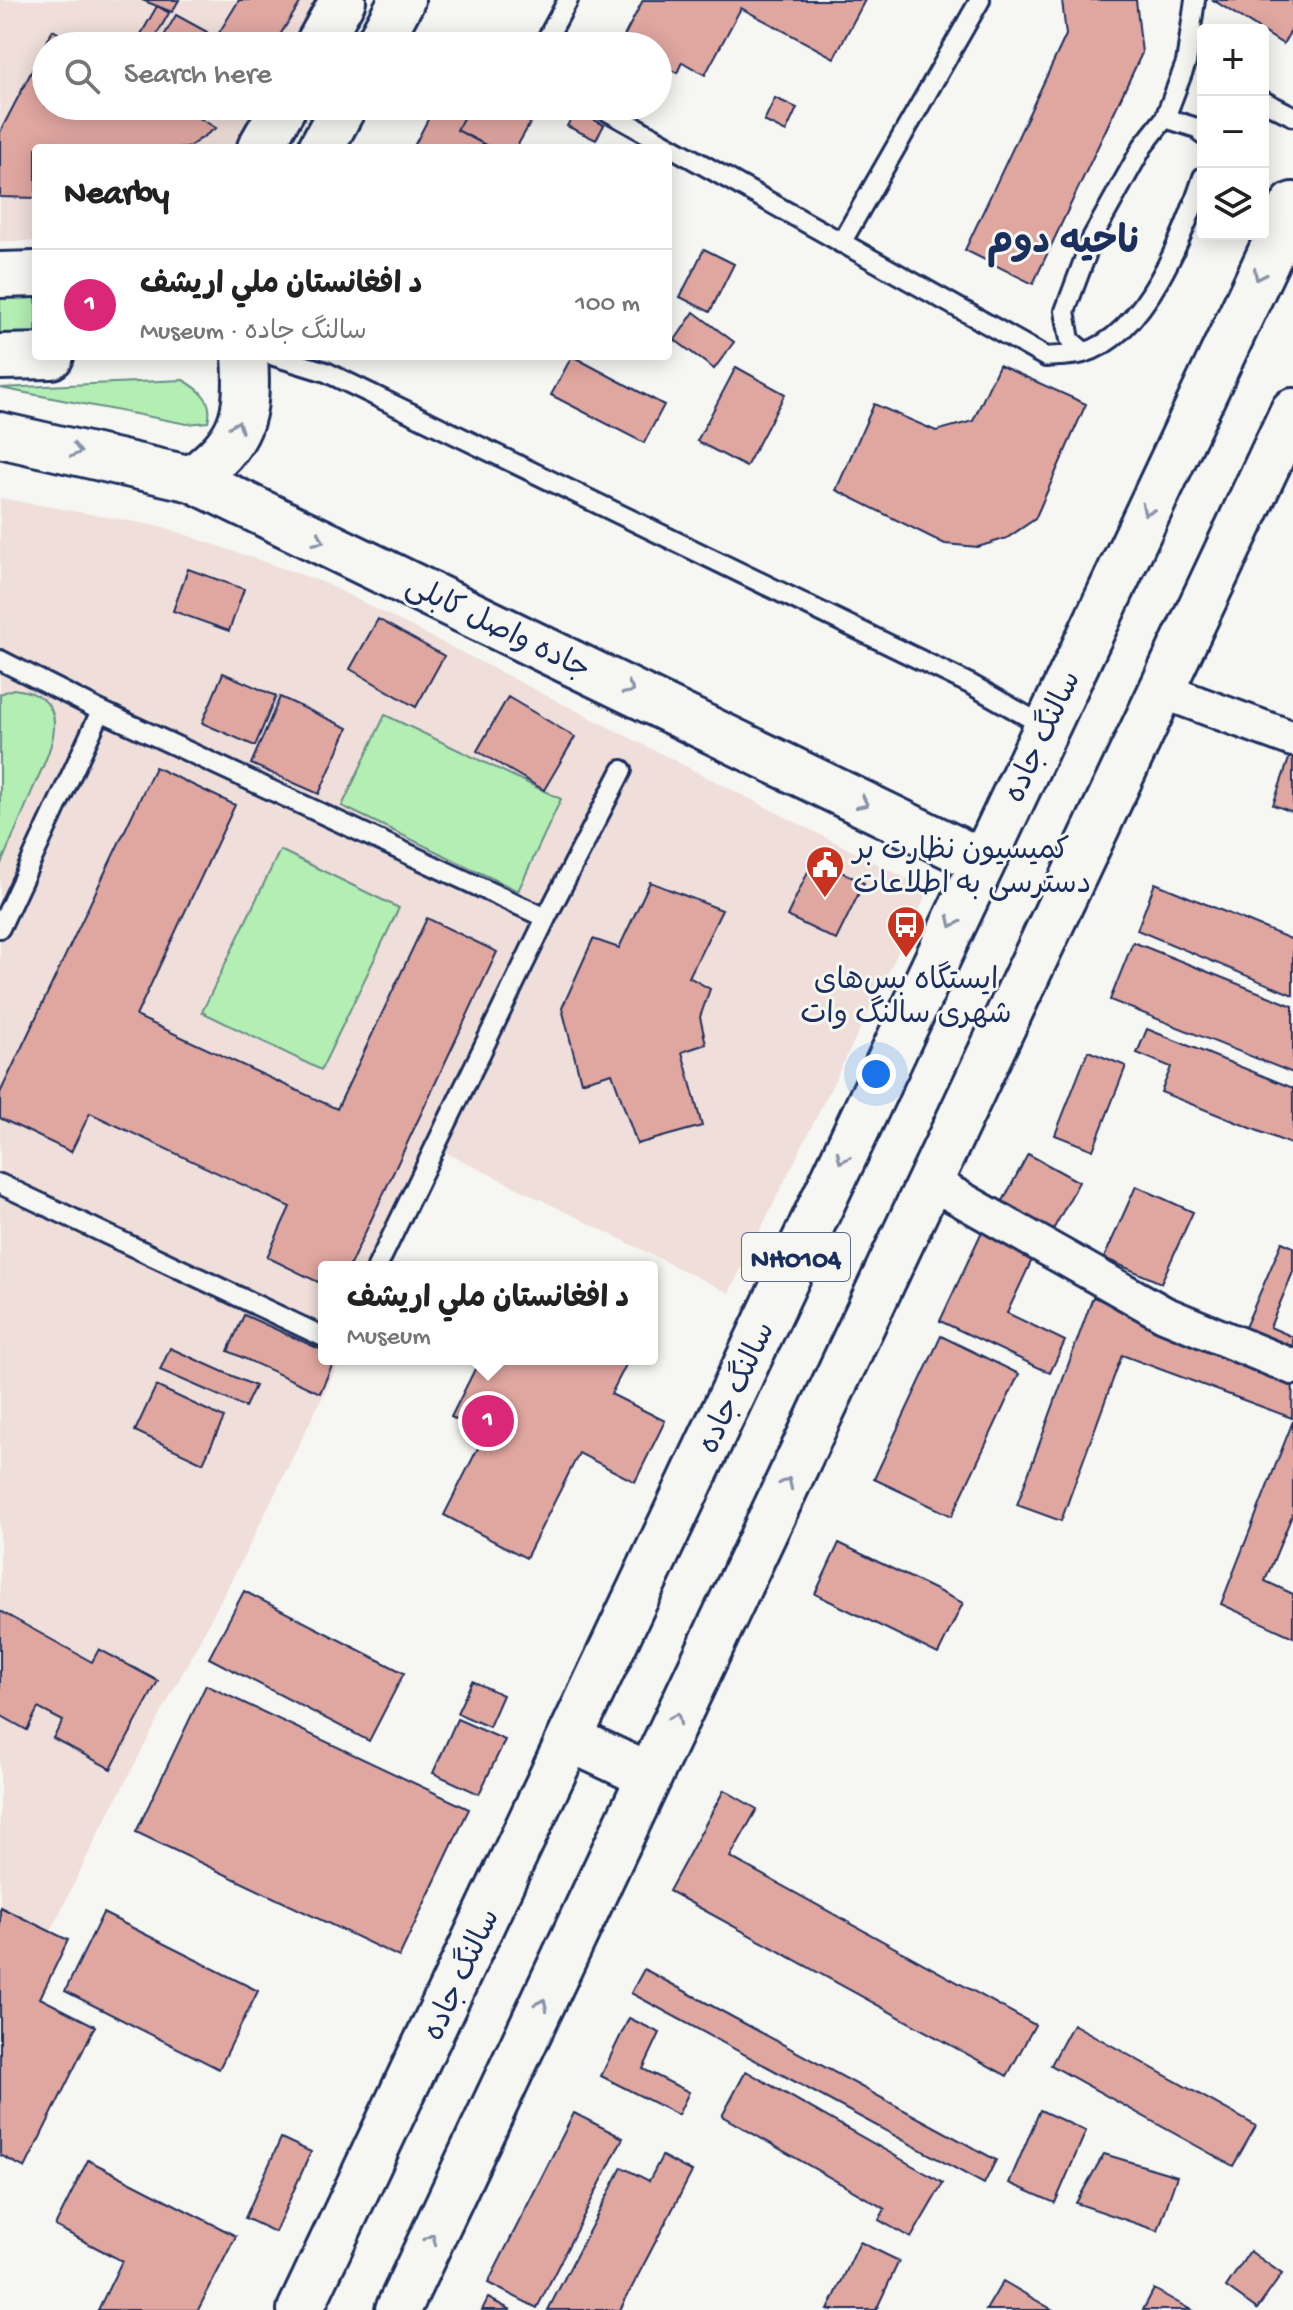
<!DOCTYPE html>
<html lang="en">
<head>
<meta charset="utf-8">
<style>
	:root { --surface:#fff; --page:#f6f6f6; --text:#222; --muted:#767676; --line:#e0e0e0; --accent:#db2777 }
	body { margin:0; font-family:"Gochi Hand","Playpen Sans Arabic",sans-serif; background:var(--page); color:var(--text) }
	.controls { position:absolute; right:24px; top:24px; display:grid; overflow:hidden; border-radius:8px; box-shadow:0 4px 20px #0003 }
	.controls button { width:72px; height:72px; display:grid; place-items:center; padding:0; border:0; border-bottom:2px solid var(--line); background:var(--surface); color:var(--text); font:40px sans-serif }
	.you { position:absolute; left:876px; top:1074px; width:28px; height:28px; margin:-20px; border:6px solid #fff; border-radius:50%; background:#1a73e8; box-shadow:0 0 0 12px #1a73e833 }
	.badge { display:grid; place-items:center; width:52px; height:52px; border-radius:50%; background:var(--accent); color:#fff; font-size:26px; font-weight:700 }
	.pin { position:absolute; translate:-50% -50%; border:4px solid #fff; box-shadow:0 2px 8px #0006 }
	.popup { position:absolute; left:318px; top:1261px; width:340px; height:104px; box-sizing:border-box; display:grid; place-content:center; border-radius:8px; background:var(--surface); filter:drop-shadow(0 2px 6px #0005); font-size:26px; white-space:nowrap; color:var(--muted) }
	.popup b { font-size:30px; color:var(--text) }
	.popup::after { content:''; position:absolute; left:50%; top:100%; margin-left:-16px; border:16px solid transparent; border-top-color:var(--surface) }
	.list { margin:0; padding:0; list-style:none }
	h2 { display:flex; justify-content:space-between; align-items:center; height:104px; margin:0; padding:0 32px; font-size:34px }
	h2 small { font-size:26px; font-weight:400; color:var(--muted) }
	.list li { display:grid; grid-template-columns:52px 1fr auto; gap:24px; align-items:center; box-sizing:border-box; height:112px; padding:0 32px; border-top:2px solid var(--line) }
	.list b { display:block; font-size:30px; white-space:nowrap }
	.list p { margin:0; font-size:26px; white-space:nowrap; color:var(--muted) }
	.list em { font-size:26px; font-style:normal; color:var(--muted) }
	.icon { flex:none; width:44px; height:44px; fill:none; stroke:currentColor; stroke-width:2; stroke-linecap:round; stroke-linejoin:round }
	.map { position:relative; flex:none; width:1293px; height:2310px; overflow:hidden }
	.search { position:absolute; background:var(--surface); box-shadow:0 4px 20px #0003; left:32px; top:32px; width:640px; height:88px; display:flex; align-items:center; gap:20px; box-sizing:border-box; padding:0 28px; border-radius:44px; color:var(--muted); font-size:30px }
	.panel { position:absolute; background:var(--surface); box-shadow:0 4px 20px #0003; left:32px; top:144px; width:640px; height:216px; border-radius:8px }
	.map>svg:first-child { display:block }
	.built { fill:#efded9 }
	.green { fill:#b3eeb3; stroke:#678e88; stroke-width:2 }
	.building { fill:#e0a6a0; stroke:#1b2f5e; stroke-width:2 }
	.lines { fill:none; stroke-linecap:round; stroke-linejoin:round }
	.lane-casing { stroke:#1b2f5e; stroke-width:24 }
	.street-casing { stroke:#1b2f5e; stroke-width:40 }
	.secondary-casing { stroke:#1b2f5e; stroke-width:50 }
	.highway-casing { stroke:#1b2f5e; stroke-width:50 }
	.lane { stroke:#f6f6f2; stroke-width:18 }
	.street { stroke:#f6f6f2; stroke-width:34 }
	.secondary { stroke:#f6f6f2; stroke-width:44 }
	.highway { stroke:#f6f6f2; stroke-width:44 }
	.oneway { stroke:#8892a8 }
	.labels { text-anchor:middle; stroke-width:6; stroke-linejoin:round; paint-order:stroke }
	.shield { fill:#f6f6f2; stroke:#5d6b8a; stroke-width:2 }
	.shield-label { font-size:28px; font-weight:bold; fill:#1b2f5e }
	.street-label { font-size:30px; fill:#1b2f5e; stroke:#f6f6f2 }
	.poi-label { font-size:30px; fill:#1b2f5e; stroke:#f6f6f2; text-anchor:start }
	.district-label { font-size:38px; font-weight:bold; fill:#1b2f5e; stroke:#f6f6f2 }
</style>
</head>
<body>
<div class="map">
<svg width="1293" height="2310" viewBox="0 0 1293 2310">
	<rect width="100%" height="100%" fill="#f6f6f2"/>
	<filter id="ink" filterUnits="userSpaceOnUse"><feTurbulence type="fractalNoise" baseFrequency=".0125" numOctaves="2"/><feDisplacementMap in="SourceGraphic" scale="16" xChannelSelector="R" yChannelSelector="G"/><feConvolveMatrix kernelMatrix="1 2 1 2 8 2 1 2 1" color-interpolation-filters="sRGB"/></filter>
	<g filter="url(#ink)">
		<path class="built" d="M0,0H324L298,46H46V106H265L242,148H36V241H0Z
			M0,498L163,527L325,583L929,890L729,1293L443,1151L386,1267H324V1359H341L247,1550L99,1832L0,2036Z"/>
		<path class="green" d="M36,295V337L0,338V296Z
			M183,380C200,389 214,401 208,422L187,424L0,388Z
			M13,689C80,696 49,753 32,791C22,816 11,841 0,866V694Z
			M385,715L561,799L518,891L342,806Z
			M280,850L399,908L321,1070L202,1012Z"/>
		<path class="building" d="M142,0H179L172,12Z
			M239,0H302L273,46H211Z
			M643,0H865L834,58L741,8L705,75L682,62L677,73L658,63V46H627L621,42Z
			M1062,0H1136L1142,53L1033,284L965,250L1066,35Z
			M1213,0H1293V27L1283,44Z
			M157,6L169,13L152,43L140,36Z
			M176,15L207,32L199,46H170L161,41Z
			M53,30L79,46H46V106H179L216,128L187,148H36V198L0,197V132Z
			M775,98L797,108L786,132L764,121Z
			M435,106H469L457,130L484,144L482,148H413Z
			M469,106H540L516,148H491L457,130Z
			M576,110L604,125L596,140L567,126Z
			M704,249L734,264L710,312L680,297Z
			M694,312L734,342L714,369L675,340Z
			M572,356L664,405L644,443L551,395Z
			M999,365L1086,404L1035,519L1007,538L978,547L945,544L836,490L874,404L936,431L973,421Z
			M736,367L785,394L746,467L697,441Z
			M188,569L244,589L229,631L173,611Z
			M378,619L444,656L416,707L350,669Z
			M223,673L276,696L255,746L202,723Z
			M280,697L348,728L319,794L251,764Z
			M508,697L575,737L544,790L477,751Z
			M1290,756L1293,757V812L1273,805Z
			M155,767L235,805L136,1016L337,1109L427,918L497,952L349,1267H324V1285L267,1257L290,1207L90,1113L71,1152L0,1118V1093Z
			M814,859L864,883L836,940L787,916Z
			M650,882L722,910L689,977L710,989L700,1017L706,1044L682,1052L702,1126L637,1144L612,1073L581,1082L562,1008L593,939L619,948Z
			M1155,883L1293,940V995L1137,930Z
			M1133,942L1293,1006V1073L1110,1000Z
			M1147,1029L1293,1088V1145L1161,1092L1171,1067L1137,1053Z
			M1088,1051L1126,1066L1093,1150L1055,1135Z
			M1028,1154L1079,1182L1048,1239L997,1212Z
			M1136,1186L1193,1212L1161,1283L1104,1258Z
			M985,1225L1037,1249L1007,1313L1065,1341L1050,1373L940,1321Z
			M1282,1242L1293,1247V1272L1270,1327L1293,1337V1362L1240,1339Z
			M1093,1297L1293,1371L1292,1418L1122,1355L1061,1521L1017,1505Z
			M244,1315L324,1351V1359H335L320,1393L228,1351Z
			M941,1336L1019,1374L952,1516L874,1479Z
			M170,1348L255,1386L245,1407L160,1370Z
			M480,1359H629L611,1394L665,1421L635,1482L579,1453L526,1558L444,1515L485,1434L451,1417Z
			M156,1386L224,1418L203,1463L135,1431Z
			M1293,1421V1513L1265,1581L1293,1594V1637L1221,1604Z
			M839,1543L963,1603L938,1654L815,1594Z
			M244,1591L404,1673L369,1741L209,1658Z
			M0,1611L92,1662L99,1649L158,1681L111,1769L53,1738L63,1721L38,1708L27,1730L0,1715Z
			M472,1681L503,1695L489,1727L457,1713Z
			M206,1685L469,1809L399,1957L136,1832Z
			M457,1719L505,1740L479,1794L433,1773Z
			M724,1790L757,1809L730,1857L1035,2025L1007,2076L669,1891Z
			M0,1907L68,1940L40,1998L95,2026L25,2168L0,2155Z
			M103,1913L258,1991L219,2069L65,1991Z
			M644,1969L996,2160L984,2184L631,1993Z
			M629,2018L660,2033L643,2069L689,2092L678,2115L601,2076Z
			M1073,2024L1256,2126L1233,2166L1051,2065Z
			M746,2071L943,2183L911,2238L879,2220L885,2209L722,2116Z
			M1040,2110L1086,2131L1055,2203L1009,2183Z
			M574,2113L623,2138L537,2308L488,2283Z
			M281,2138L311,2152L275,2232L245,2218Z
			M1104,2154L1177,2176L1158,2231L1076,2203Z
			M662,2156L692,2172L620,2310H548L622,2167L649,2181Z
			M88,2160L236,2236L198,2310H98L122,2261L55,2226Z
			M860,2242L899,2261L876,2310H828Z
			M1250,2251L1282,2274L1257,2309L1226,2287Z
			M1003,2281L1053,2310H986Z
			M1154,2289L1191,2310H1143Z
			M488,2298L511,2310H482Z"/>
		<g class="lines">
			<g class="lane-casing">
				<path id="lane" d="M543,46L568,0
					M1263,101L1293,116
					M598,106L1046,357C1058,356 1071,356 1083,353C1145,336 1185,232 1203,177
					M1165,118L1200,129L1203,135
					M841,243L980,0
					M1084,352L1070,340L1065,311L1093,236L1143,146L1165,118L1186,63L1195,0
					M274,356L326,372L970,684L1046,727
					M0,660L101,711L0,928
					M101,711L546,918
					M0,1184L324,1337
					M377,1267L546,918L622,770"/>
			</g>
			<g class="street-casing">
				<path id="street" d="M1160,690L1293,739
					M929,1181L1164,1314L1293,1367"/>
			</g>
			<g class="secondary-casing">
				<path id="secondary" d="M317,46L343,0
					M377,46L402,0
					M260,148L284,106
					M321,148L344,106
					M0,275L36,274
					M0,357L51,356
					M0,435L192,479L981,861
					M192,479C242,440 249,419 245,356"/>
			</g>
			<g class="highway-casing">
				<path id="highway" d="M570,1739L649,1776
					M300,2310L1293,205
					M398,2310L1293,411"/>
			</g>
			<use href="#lane" class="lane"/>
			<use href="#street" class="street"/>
			<use href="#secondary" class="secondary"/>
			<use href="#highway" class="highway"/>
		</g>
		<defs><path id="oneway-chevron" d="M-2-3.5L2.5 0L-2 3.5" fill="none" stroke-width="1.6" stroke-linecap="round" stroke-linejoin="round" transform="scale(2)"/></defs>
		<g class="oneway">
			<use href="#oneway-chevron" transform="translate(1259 275) rotate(116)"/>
			<use href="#oneway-chevron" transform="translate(237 426) rotate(-69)"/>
			<use href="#oneway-chevron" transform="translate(76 451) rotate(13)"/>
			<use href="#oneway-chevron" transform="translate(1147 510) rotate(116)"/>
			<use href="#oneway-chevron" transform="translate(319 540) rotate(26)"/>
			<use href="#oneway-chevron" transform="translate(629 689) rotate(26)"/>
			<use href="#oneway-chevron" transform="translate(863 803) rotate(26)"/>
			<use href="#oneway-chevron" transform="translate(953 922) rotate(115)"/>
			<use href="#oneway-chevron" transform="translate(842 1158) rotate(115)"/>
			<use href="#oneway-chevron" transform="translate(787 1483) rotate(-65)"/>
			<use href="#oneway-chevron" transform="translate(676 1718) rotate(-65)"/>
			<use href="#oneway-chevron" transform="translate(542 2004) rotate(-65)"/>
			<use href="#oneway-chevron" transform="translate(431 2239) rotate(-65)"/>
		</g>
	</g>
	<defs>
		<g id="civic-pin" transform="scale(2)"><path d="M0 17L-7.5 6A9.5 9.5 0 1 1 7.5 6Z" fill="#c8321e" stroke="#f6f6f2"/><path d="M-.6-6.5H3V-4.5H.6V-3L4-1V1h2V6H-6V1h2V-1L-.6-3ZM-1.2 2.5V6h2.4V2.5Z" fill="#fff"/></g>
		<g id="bus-pin" transform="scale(2)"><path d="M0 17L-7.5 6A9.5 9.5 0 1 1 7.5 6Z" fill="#c8321e" stroke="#f6f6f2"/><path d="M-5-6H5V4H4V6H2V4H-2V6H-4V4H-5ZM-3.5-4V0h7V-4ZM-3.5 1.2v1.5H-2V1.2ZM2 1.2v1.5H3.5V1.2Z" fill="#fff"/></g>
	</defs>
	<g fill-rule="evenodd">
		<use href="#civic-pin" x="825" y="865"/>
		<use href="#bus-pin" x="906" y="925"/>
	</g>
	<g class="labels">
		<rect class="shield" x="742" y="1233" width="108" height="48" rx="6"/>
		<g class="shield-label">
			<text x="796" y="1267">NH0104</text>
		</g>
		<g class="street-label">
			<text transform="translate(499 626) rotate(26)" y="10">جاده واصل کابلی</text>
			<text transform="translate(1041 736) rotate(-65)" y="10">سالنگ جاده</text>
			<text transform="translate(735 1387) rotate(-65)" y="10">سالنگ جاده</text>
			<text transform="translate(460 1974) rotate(-65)" y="10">سالنگ جاده</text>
		</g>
		<g class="poi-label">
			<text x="853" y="858">کمیسیون نظارت بر<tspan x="853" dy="34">دسترسی به اطلاعات</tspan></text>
			<text x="906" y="988" text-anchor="middle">ایستگاه بس‌های<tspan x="906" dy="34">شهری سالنگ وات</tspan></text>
		</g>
		<g class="district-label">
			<text x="1063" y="252">ناحیه دوم</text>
		</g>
	</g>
</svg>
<div class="controls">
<button>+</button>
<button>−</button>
<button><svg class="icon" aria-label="layers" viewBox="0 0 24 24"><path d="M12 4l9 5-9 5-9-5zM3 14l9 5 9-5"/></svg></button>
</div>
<div class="you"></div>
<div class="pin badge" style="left:488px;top:1421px">1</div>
<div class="popup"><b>د افغانستان ملي اریشف</b>Museum</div>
<div class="search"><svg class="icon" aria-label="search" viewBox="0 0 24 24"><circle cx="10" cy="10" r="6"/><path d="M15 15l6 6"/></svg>Search here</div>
<section class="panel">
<h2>Nearby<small></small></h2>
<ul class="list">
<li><span class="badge">1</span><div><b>د افغانستان ملي اریشف</b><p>Museum · سالنگ جاده</p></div><em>100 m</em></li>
</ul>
</section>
</div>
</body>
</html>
